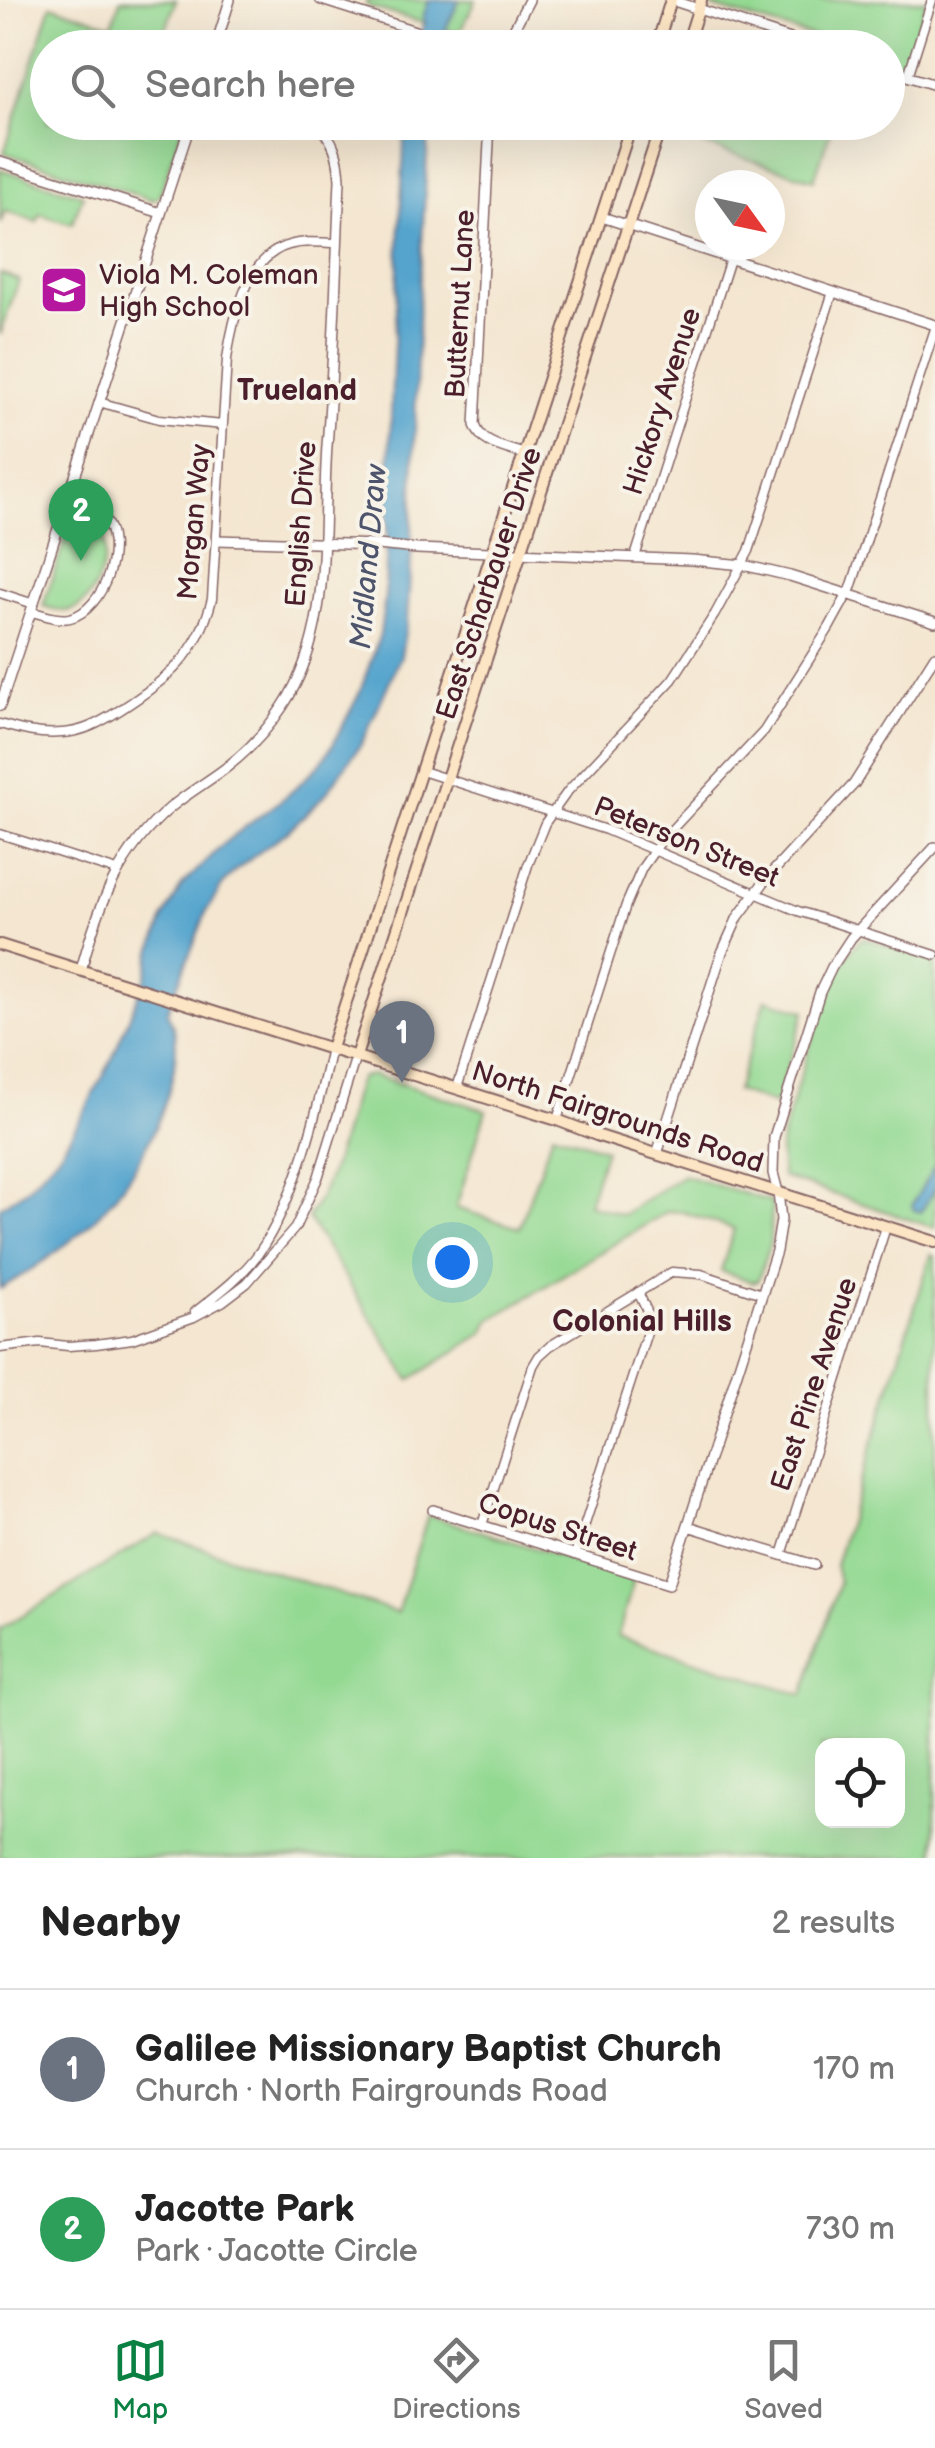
<!DOCTYPE html>
<html lang="en">
<head>
<meta charset="utf-8">
<style>
	:root { --surface:#fff; --page:#f2f2f2; --text:#222; --muted:#767676; --line:#e0e0e0; --accent:#0b8043 }
	body { margin:0; font-family:"Balsamiq Sans",sans-serif; background:var(--page); color:var(--text) }
	.controls { position:absolute; right:30px; bottom:30px; display:grid; overflow:hidden; border-radius:20px; box-shadow:0 10px 40px #0002 }
	.controls button { width:90px; height:90px; display:grid; place-items:center; padding:0; border:0; border-bottom:2px solid var(--line); background:var(--surface); color:var(--text); font:50px sans-serif }
	.compass { position:absolute; left:695px; top:170px; width:90px; height:90px; border-radius:50%; background:var(--surface); box-shadow:0 10px 40px #0002; rotate:123deg }
	.you { position:absolute; left:452px; top:1262px; width:35px; height:35px; margin:-25px; border:8px solid #fff; border-radius:50%; background:#1a73e8; box-shadow:0 0 0 15px #1a73e833 }
	.badge { display:grid; place-items:center; width:65px; height:65px; border-radius:50%; background:var(--accent); color:#fff; font-size:32px; font-weight:700 }
	.pin { position:absolute; translate:-50% -82px; filter:drop-shadow(0 2px 5px #0008) }
	.pin::after { content:''; position:absolute; top:52px; width:35px; height:30px; background:inherit; clip-path:polygon(0 0,100% 0,50% 100%) }
	.list { margin:0; padding:0; list-style:none }
	h2 { display:flex; justify-content:space-between; align-items:center; height:130px; margin:0; padding:0 40px; font-size:42px }
	h2 small { font-size:32px; font-weight:400; color:var(--muted) }
	.list li { display:grid; grid-template-columns:65px 1fr auto; gap:30px; align-items:center; box-sizing:border-box; height:160px; padding:0 40px; border-top:2px solid var(--line) }
	.list b { display:block; font-size:38px; white-space:nowrap }
	.list p { margin:0; font-size:32px; white-space:nowrap; color:var(--muted) }
	.list em { font-size:32px; font-style:normal; color:var(--muted) }
	.icon { flex:none; width:55px; height:55px; fill:none; stroke:currentColor; stroke-width:2; stroke-linecap:round; stroke-linejoin:round }
	.map { position:relative; flex:none; width:935px; height:1858px; overflow:hidden }
	.search { position:absolute; background:var(--surface); box-shadow:0 10px 40px #0002; left:30px; right:30px; top:30px; height:110px; display:flex; align-items:center; gap:25px; box-sizing:border-box; padding:0 35px; border-radius:55px; color:var(--muted); font-size:38px }
	.sheet { height:450px; background:var(--surface) }
	nav { display:flex; justify-content:space-around; align-items:center; box-sizing:border-box; height:140px; border-top:2px solid var(--line); background:var(--surface); font-size:28px; color:var(--muted) }
	nav a { display:grid; justify-items:center; gap:5px }
	nav .on { color:var(--accent) }
	.map>svg:first-child { display:block }
	.green { fill:#93d992; stroke:#6e7c5e; stroke-width:2.5; fill-rule:evenodd }
	.water { fill:#54a4ce; stroke:#4f627c; stroke-width:2.5 }
	.lines { fill:none; stroke-linecap:round; stroke-linejoin:round }
	.minor-casing { stroke:#866565; stroke-width:11 }
	.tertiary-casing { stroke:#866565; stroke-width:12 }
	.secondary-casing { stroke:#866565; stroke-width:14 }
	.minor { stroke:#fff; stroke-width:8 }
	.tertiary { stroke:#fff; stroke-width:9 }
	.secondary { stroke:#fce5c4; stroke-width:10 }
	.labels { text-anchor:middle; stroke-width:8; stroke-linejoin:round; paint-order:stroke }
	.poi-label { font-size:28px; fill:#4a1f2b; stroke:#f7f3e8; text-anchor:start }
	.street-label { font-size:28px; fill:#4a1f2b; stroke:#f7f3e8 }
	.neighbourhood-label { font-size:30px; font-weight:bold; fill:#4a1f2b; stroke:#f7f3e8 }
	.water-label { font-size:30px; font-style:italic; fill:#4e546c; stroke:#f7f3e8 }
</style>
</head>
<body>
<div class="map">
<svg width="935" height="1858" viewBox="0 0 935 1858">
	<rect width="100%" height="100%" fill="#f7f3e8"/>
	<filter id="ink" filterUnits="userSpaceOnUse"><feTurbulence type="fractalNoise" baseFrequency=".01" numOctaves="2"/><feDisplacementMap in="SourceGraphic" scale="20" xChannelSelector="R" yChannelSelector="G"/><feConvolveMatrix kernelMatrix="1 2 1 2 8 2 1 2 1" color-interpolation-filters="sRGB"/></filter>
	<filter id="wash" filterUnits="userSpaceOnUse"><feTurbulence type="fractalNoise" baseFrequency=".0048" numOctaves="4" result="noise"/><feDisplacementMap in="SourceGraphic" scale="40" xChannelSelector="R" yChannelSelector="G"/><feGaussianBlur stdDeviation="2.25" result="paint"/><feColorMatrix in="noise" values="0 0 0 0 0 0 0 0 0 0 0 0 0 0 0 0 0 1.4 0 .05"/><feComposite in="paint" operator="in"/></filter>
	<g filter="url(#wash)">
		<rect width="100%" height="100%" fill="#f4e6d0"/>
		<path class="green" d="M120,0H176L161,44L171,47L48,48V122L184,123L160,195L153,200L4,153L51,5L112,25Z
			M367,0H476L459,34L370,7L366,4Z
			M710,0H927L905,68L888,61V48L849,47L708,6Z
			M708,122H833V123L814,180L701,144Z
			M0,169L83,195L72,224L40,214L37,222L5,211L0,224Z
			M0,273L19,280L0,335Z
			M74,512C82,514 90,516 96,522C117,543 98,607 67,611C59,612 51,608 43,606Z
			M863,938L935,959V1228L782,1177L780,1151L782,1136C795,1095 831,958 863,938Z
			M766,999L805,1011L776,1105L736,1091Z
			M372,1075L486,1110L456,1208L519,1228L553,1132L605,1149L588,1204L622,1215L683,1175L769,1201L772,1205L770,1243L758,1280L753,1282L721,1271L734,1229L683,1212L668,1211L490,1320L484,1333L410,1380L307,1217C332,1188 345,1122 357,1084L361,1077Z
			M931,1255L935,1256V1858H0V1629L158,1533L397,1613L428,1515L634,1579L618,1636L803,1695L839,1583L835,1565ZM822,1746H898V1820H822Z"/>
		<path class="water" d="M429,0H459C453,17 442,32 440,47L414,48L425,23L423,17Z
			M405,123H429L419,296L411,561L407,621L401,656L362,743L325,795L289,830L237,869L223,884L207,910L167,1012C170,1019 174,1026 175,1034C182,1088 140,1169 104,1209C76,1241 37,1267 0,1289V1207L28,1188L61,1151L82,1116L111,1061L146,977L152,951L164,918L182,885L229,839L289,794L319,765L332,746L360,692L380,634L385,596L392,387Z
			M935,1165V1189L921,1212L914,1210L912,1205Z"/>
	</g>
	<g filter="url(#ink)">
		<g class="lines">
			<g class="minor-casing">
				<path id="minor" d="M320,0L470,48
					M908,76L932,0
					M99,402L159,419L223,425
					M635,557L730,259
					M0,593L34,604
					M31,612C44,614 57,621 70,618C104,610 127,544 103,517C94,507 79,504 68,499
					M0,724C20,730 40,735 62,733C84,732 101,722 120,710C167,680 198,655 212,599L227,359C232,321 247,256 289,245C304,240 321,243 337,243
					M422,771L606,830L798,911L935,955
					M0,834L117,871
					M457,1088L528,865L545,823L568,791L672,680L715,614L749,551L833,292
					M557,1120L626,905L642,868L661,841L764,731L829,628L851,588L935,329
					M195,1312C218,1294 241,1277 258,1254C296,1200 317,1112 331,1048
					M0,1348L40,1343L68,1346L96,1344L132,1339L194,1317L222,1302L247,1283L295,1228L318,1178L356,1056
					M482,1525L533,1366L539,1356L550,1346L672,1272L701,1274L762,1294
					M575,1555L648,1329L647,1311L638,1292
					M782,1555L886,1227"/>
			</g>
			<g class="tertiary-casing">
				<path id="tertiary" d="M671,0L818,48
					M215,48L230,0
					M504,48L529,0
					M888,70L935,85
					M490,122L475,425C482,446 506,447 526,455
					M0,162L161,213
					M602,217L935,325
					M217,540L377,545L417,549L692,560L743,565L790,576L935,622
					M0,706L191,122
					M81,970C98,906 119,851 171,807C189,792 209,781 227,767C249,750 268,729 283,706C333,630 321,533 327,446C334,358 336,269 340,180C339,157 334,139 316,122
					M657,1154L721,955L738,917L767,878L854,784L935,656
					M433,1510L669,1584L776,1251L781,1220L778,1192L773,1173L774,1137L820,992L832,967L851,938L935,847
					M688,1526L814,1565"/>
			</g>
			<g class="secondary-casing">
				<path id="secondary" d="M656,48L671,0
					M686,48L701,0
					M0,945L557,1120L599,1136L935,1242
					M331,1048L632,122
					M356,1056L662,122"/>
			</g>
			<use href="#minor" class="minor"/>
			<use href="#tertiary" class="tertiary"/>
			<use href="#secondary" class="secondary"/>
		</g>
	</g>
	<defs>
		<g id="school-square" transform="scale(2.5)"><rect x="-9" y="-9" width="18" height="18" rx="4" fill="#b5179e" stroke="#f7f3e8"/><path d="M0-5L7-2L0 1L-7-2ZM-4 1L0 2.5L4 1V4Q0 6-4 4Z" fill="#fff"/></g>
	</defs>
	<g fill-rule="evenodd">
		<use href="#school-square" x="64" y="290"/>
	</g>
	<g class="labels">
		<g class="poi-label">
			<text x="99" y="284">Viola M. Coleman<tspan x="99" dy="32">High School</tspan></text>
		</g>
		<g class="street-label">
			<text transform="translate(459 304) rotate(-87)" y="10">Butternut Lane</text>
			<text transform="translate(661 401) rotate(-72)" y="10">Hickory Avenue</text>
			<text transform="translate(193 522) rotate(-85)" y="10">Morgan Way</text>
			<text transform="translate(300 524) rotate(-86)" y="10">English Drive</text>
			<text transform="translate(488 583) rotate(-72)" y="10">East Scharbauer Drive</text>
			<text transform="translate(687 841) rotate(22)" y="10">Peterson Street</text>
			<text transform="translate(618 1116) rotate(18)" y="10">North Fairgrounds Road</text>
			<text transform="translate(813 1384) rotate(-72)" y="10">East Pine Avenue</text>
			<text transform="translate(558 1526) rotate(18)" y="10">Copus Street</text>
		</g>
		<g class="neighbourhood-label">
			<text x="297" y="400">Trueland</text>
			<text x="642" y="1331">Colonial Hills</text>
		</g>
		<g class="water-label">
			<text transform="translate(368 557) rotate(-85)" y="10">Midland Draw</text>
		</g>
	</g>
</svg>
<div class="controls">
<button><svg class="icon" aria-label="locate" viewBox="0 0 24 24"><circle cx="12" cy="12" r="6"/><path d="M12 2v4M12 18v4M2 12h4M18 12h4"/></svg></button>
</div>
<svg class="compass" viewBox="-18 -18 36 36"><path d="M0-13l5 13h-10z" fill="#e53935"/><path d="M0 13l5-13h-10z" fill="#767676"/></svg>
<div class="you"></div>
<div class="pin badge" style="left:402px;top:1083px;background:#6b7280">1</div>
<div class="pin badge" style="left:81px;top:561px;background:#2e9e5b">2</div>
<div class="search"><svg class="icon" aria-label="search" viewBox="0 0 24 24"><circle cx="10" cy="10" r="6"/><path d="M15 15l6 6"/></svg>Search here</div>
</div>
<section class="sheet">
<h2>Nearby<small>2 results</small></h2>
<ul class="list">
<li><span class="badge" style="background:#6b7280">1</span><div><b>Galilee Missionary Baptist Church</b><p>Church · North Fairgrounds Road</p></div><em>170 m</em></li>
<li><span class="badge" style="background:#2e9e5b">2</span><div><b>Jacotte Park</b><p>Park · Jacotte Circle</p></div><em>730 m</em></li>
</ul>
</section>
<nav>
<a class="on"><svg class="icon" aria-label="map" viewBox="0 0 24 24"><path d="M3 6l6-2 6 2 6-2v14l-6 2-6-2-6 2zM9 4v14M15 6v14"/></svg>Map</a>
<a><svg class="icon" aria-label="directions" viewBox="0 0 24 24"><path d="M12 3l9 9-9 9-9-9zM9 14v-3h6M13 9l2 2-2 2"/></svg>Directions</a>
<a><svg class="icon" aria-label="saved" viewBox="0 0 24 24"><path d="M7 4h10v16l-5-4-5 4z"/></svg>Saved</a>
</nav>
</body>
</html>
